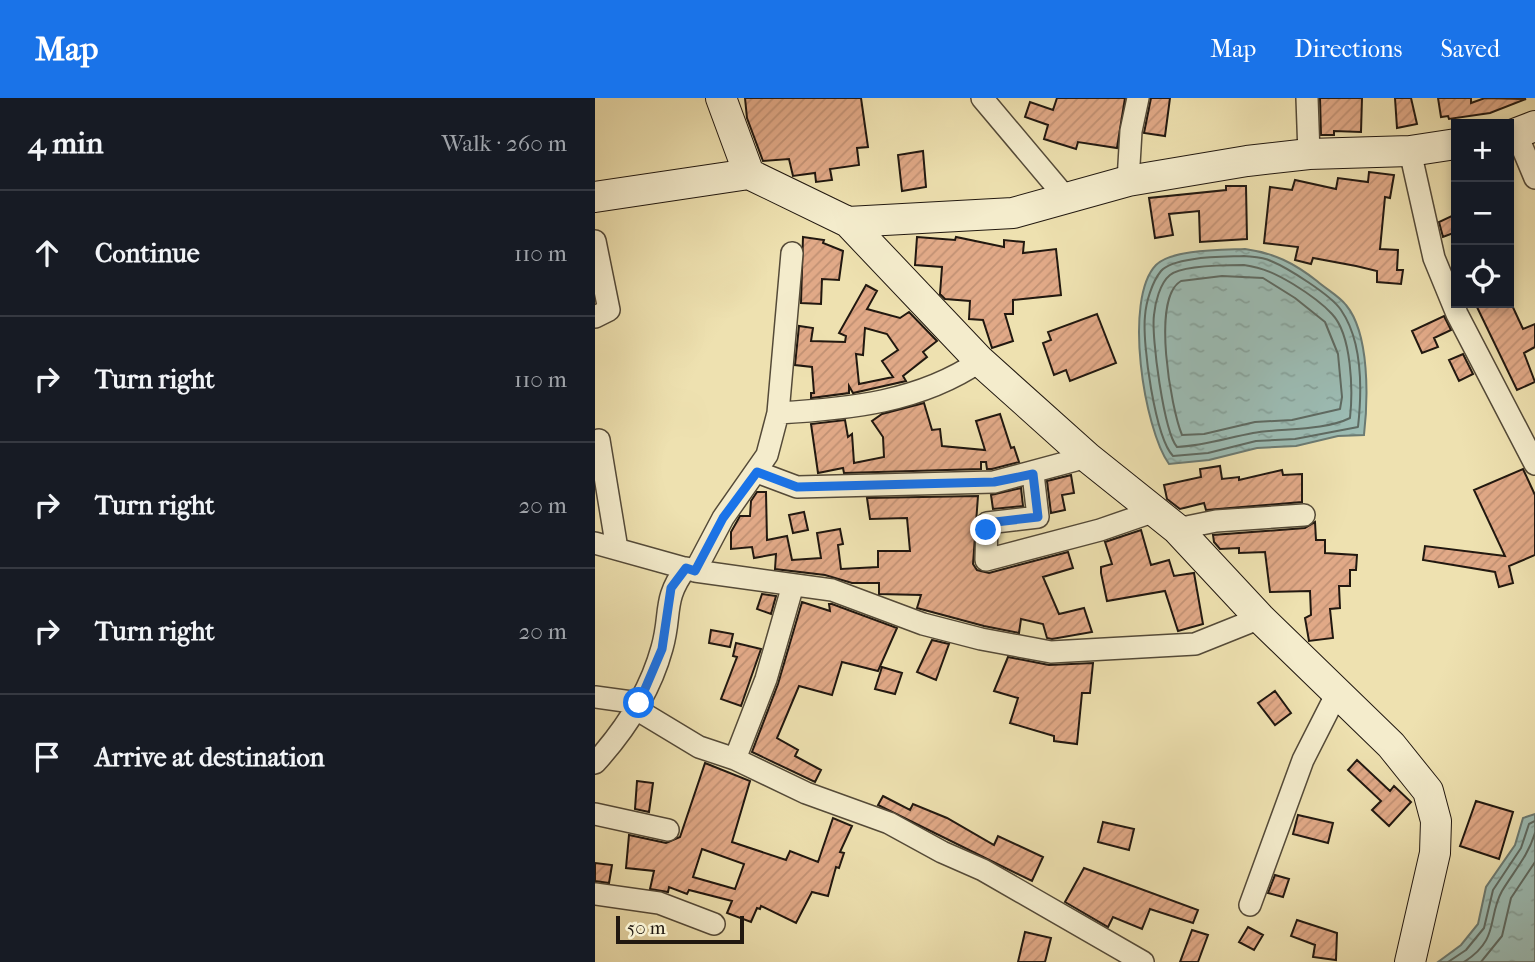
<!DOCTYPE html>
<html lang="en">
<head>
<meta charset="utf-8">
<style>
	:root { --surface:#171b24; --page:#20242c; --text:#f1f3f6; --muted:#9ea1a6; --line:#363941; --accent:#1a73e8 }
	body { margin:0; font-family:"IM FELL French Canon",serif; background:var(--page); color:var(--text) }
	.controls { position:absolute; right:21px; top:21px; display:grid; overflow:hidden; border-radius:0px; box-shadow:0 4px 10px #0003 }
	.controls button { width:63px; height:63px; display:grid; place-items:center; padding:0; border:0; border-bottom:2px solid var(--line); background:var(--surface); color:var(--text); font:35px sans-serif }
	.scale { position:absolute; left:21px; bottom:18px; width:128px; box-sizing:border-box; padding-left:7px; border:4px solid #211810; border-top:0; font-size:19px; line-height:24px; white-space:nowrap; color:#211810; -webkit-text-stroke:5px #f4eccc; paint-order:stroke }
	.stop { position:absolute; width:21px; height:21px; margin:-16px; border:5px solid #1a73e8; border-radius:50%; background:#fff }
	.stop.end { background:#1a73e8; border-color:#fff; box-shadow:0 2px 7px #0008 }
	.list { margin:0; padding:0; list-style:none }
	h2 { display:flex; justify-content:space-between; align-items:center; height:91px; margin:0; padding:0 28px; font-size:30px }
	h2 small { font-size:23px; font-weight:400; color:var(--muted) }
	.list li { display:grid; grid-template-columns:46px 1fr auto; gap:21px; align-items:center; box-sizing:border-box; height:126px; padding:0 28px; border-top:2px solid var(--line) }
	.list b { display:block; font-size:26px; white-space:nowrap }
	.list em { font-size:23px; font-style:normal; color:var(--muted) }
	.icon { flex:none; width:38px; height:38px; fill:none; stroke:currentColor; stroke-width:2; stroke-linecap:round; stroke-linejoin:round }
	.map { position:relative; flex:none; width:940px; height:864px; overflow:hidden }
	header { display:flex; align-items:center; gap:42px; box-sizing:border-box; height:98px; padding:0 35px; background:var(--accent); color:#fff }
	header strong { font-size:33px }
	nav { display:flex; gap:38px; margin-inline-start:auto; font-size:24px }
	main { display:flex }
	aside { flex:1; background:var(--surface) }
	.map>svg:first-child { display:block }
	.water { fill:url(#water-ripples); stroke:#6b7a72; stroke-width:2 }
	.lines { fill:none; stroke-linecap:round; stroke-linejoin:round }
	.shore { stroke:#5e6a62; stroke-width:2 }
	.building { fill:url(#building-hatch); stroke:#211810; stroke-width:2; fill-rule:evenodd }
	.street-casing { stroke:#544a38; stroke-width:24 }
	.secondary-casing { stroke:#211810; stroke-width:32 }
	.street { stroke:#f4eccc; stroke-width:21 }
	.secondary { stroke:#f4eccc; stroke-width:30 }
	.route { stroke:#1a73e8; stroke-width:9 }
</style>
</head>
<body>
<header>
<strong>Map</strong>
<nav><a>Map</a><a>Directions</a><a>Saved</a></nav>
</header>
<main>
<aside>
<h2>4 min<small>Walk · 260 m</small></h2>
<ul class="list">
<li><svg class="icon" aria-label="ahead" viewBox="0 0 24 24"><path d="M12 20V5M6 11l6-6 6 6"/></svg><div><b>Continue</b></div><em>110 m</em></li>
<li><svg class="icon" aria-label="right" viewBox="0 0 24 24"><path d="M7 20v-9h11M14 6l5 5-5 5"/></svg><div><b>Turn right</b></div><em>110 m</em></li>
<li><svg class="icon" aria-label="right" viewBox="0 0 24 24"><path d="M7 20v-9h11M14 6l5 5-5 5"/></svg><div><b>Turn right</b></div><em>20 m</em></li>
<li><svg class="icon" aria-label="right" viewBox="0 0 24 24"><path d="M7 20v-9h11M14 6l5 5-5 5"/></svg><div><b>Turn right</b></div><em>20 m</em></li>
<li><svg class="icon" aria-label="arrive" viewBox="0 0 24 24"><path d="M6 21V4h12l-3 4 3 4H6"/></svg><div><b>Arrive at destination</b></div></li>
</ul>
</aside>
<div class="map">
<svg width="940" height="864" viewBox="0 0 940 864">
	<defs>
		<pattern id="water-ripples" width="26" height="14" patternUnits="userSpaceOnUse" patternTransform="scale(1.75)"><rect width="26" height="14" fill="#9cbcb4"/><path d="M2 4q2-2 4 0t4 0M15 11q2-2 4 0t4 0" fill="none" stroke="#86a19a"/></pattern>
		<pattern id="building-hatch" width="6" height="6" patternUnits="userSpaceOnUse" patternTransform="scale(1.75)"><rect width="6" height="6" fill="#e1a987"/><path d="M-1 1l2-2M0 6l6-6M5 7l2-2" fill="none" stroke="#c19174"/></pattern>
	</defs>
	<rect width="100%" height="100%" fill="#eee1b0"/>
	<filter id="stains"><feTurbulence type="fractalNoise" baseFrequency=".00286" numOctaves="4"/><feColorMatrix values="0 0 0 0 .2 0 0 0 0 .09 0 0 0 0 .02 0 0 0 .5 -.17"/></filter>
	<radialGradient id="worn" r=".72"><stop offset=".6" stop-color="#630" stop-opacity="0"/><stop offset="1" stop-color="#630" stop-opacity=".3"/></radialGradient>
	<path class="water" d="M650,151C679,155 699,165 722,183C731,191 744,198 751,207C775,236 773,302 769,337L743,338L701,348L662,350L614,362L574,366C549,331 528,201 561,167C577,151 628,152 650,151Z
		M940,716V864H843L866,847L883,826L891,789L920,747L928,720Z"/>
	<g class="lines">
		<path class="shore" d="M649,158C657,159 668,159 676,163C693,170 736,197 746,212C768,244 767,293 763,329L700,341L661,343L613,355L578,358C560,339 547,245 550,218C551,204 557,184 566,173C579,158 630,159 649,158Z
			M649,167C669,170 681,176 698,186C711,194 727,205 737,216C757,237 758,293 755,320C729,333 686,330 658,335C632,340 608,348 582,349C569,334 556,238 559,217C560,205 565,185 575,177C587,167 632,167 649,167Z
			M627,178L668,180L700,200L730,224L743,256L747,299L745,311L697,322L660,324L609,336L587,337C576,310 556,200 586,183Z
			M853,864L871,852L889,830L898,792L926,750L934,726L940,723
			M869,864C905,841 892,820 907,793C919,773 933,758 940,735
			M886,864L907,838L916,800L940,764"/>
	</g>
	<path class="building" d="M150,0H266L273,49L262,50L264,67L235,71L237,82L221,84L220,75L198,78L194,61L168,63L152,20Z
		M462,0H530L522,50L483,44L481,51L449,41L453,27L430,19L435,4L458,12Z
		M556,0H575L570,38L549,35Z
		M725,0H767L766,34L739,33V37H726Z
		M800,0H816L822,26L802,30Z
		M843,0H876V5L890,0L931,1L895,15L854,21L853,18L846,19Z
		M328,53L331,89L307,93L303,57Z
		M774,74L799,77L795,100L790,99L785,151L803,152L802,172H808L806,186L782,184V173L761,168L718,160L716,166L700,162L703,149L669,145L675,89L697,92L700,82L741,91L743,80L773,84Z
		M631,88H651L652,141L605,144L604,113L574,116L578,137L560,140L554,100L631,92Z
		M861,116V134L848,139L844,124Z
		M208,139L229,142L228,145L248,153L244,182L227,181L226,206L206,205Z
		M322,139L360,142L361,139L409,149V142L429,144L428,155L461,151L466,197L418,202V216H410L418,243L397,250L388,222L374,221L375,203L350,201L345,196L347,169L320,167Z
		M271,187L282,193L272,211L305,220L314,214L342,243L328,254L332,259L308,278L311,283L258,295L254,288V295L216,300V295H219L217,269L200,267L204,228L218,230L216,243L250,244L251,238L244,235ZM270,230L292,236L303,252L287,263L298,279L264,286L261,256L268,257Z
		M880,205H916L928,231L940,226V249L929,255L940,284L922,292Z
		M502,216L521,265L475,283L471,272L459,277L448,245L456,242L453,234Z
		M849,218L856,232L839,240L843,249L827,255L817,233Z
		M868,256L878,276L864,283L854,262Z
		M329,305L337,332L345,331L347,348L390,352L381,323L405,316L416,350L419,349L424,364L397,371H392L391,364H386V371L249,375L248,370L223,375L216,326L250,322L253,339L257,336L259,365L289,359L288,339L277,323L287,316Z
		M625,368L627,381L644,379V382L687,372L688,377L707,376V404L611,412L609,405L585,411L572,401L569,387L606,379L605,371Z
		M928,371L940,397V457L914,468L918,485L904,489L900,474L828,462L830,448L910,458L879,392Z
		M476,377L479,395L467,397L470,412L456,415L452,383Z
		M426,390L428,408L398,411L396,397Z
		M162,394H171L172,442L192,438L197,462L226,460L222,435L245,431L248,446L243,447L246,471L283,469V453H315L312,420L275,421L272,400L383,398L378,466L382,472L394,475L473,454L478,470L448,479L464,516L489,510L497,534L457,541L452,540L448,526L426,521L424,535L389,528L322,510L326,497L284,496V485H257L230,477L180,471L181,456L159,460L157,449L136,451V434L145,418H155L156,403Z
		M209,414L213,432L198,435L194,417Z
		M720,424L721,442H730V455L762,457L761,472H755V488H744L745,510L735,511L738,540L714,543L710,520L716,517L715,493L675,494L670,454L644,455V450L625,451L619,444L618,437L710,430Z
		M546,432L556,467L574,462L579,478L599,475L608,526L583,533L570,493L512,503L506,475V469L517,466L510,444Z
		M167,496L181,498L176,516L162,511Z
		M207,504L235,513L234,506H237L302,530L283,573L247,564L237,597L204,588L182,640L203,652L200,658L226,672L220,684L157,654L183,586Z
		M116,532L138,536L135,549L114,545Z
		M337,542L354,546L341,582L322,574Z
		M141,545L166,551L146,608L126,601L142,559L138,558Z
		M413,559L454,567L498,565L495,595H487L482,646L459,643V638L415,625L423,600L399,593Z
		M287,569L307,575L300,596L280,591Z
		M680,593L696,615L680,627L663,605Z
		M762,662L795,693L799,688L816,704L794,728L777,712L786,703L753,672Z
		M110,665L155,683L137,744L191,762L195,753L223,764L238,720L257,728L245,754L249,755L244,770L241,769L233,798L217,794L201,825L166,808L165,811L162,810L156,824L132,815L137,803L94,792L92,796L74,789L73,794L55,791L59,773L31,770L34,737L71,745L85,739ZM107,751L149,766L140,791L98,779Z
		M42,683L58,685L54,714L40,711Z
		M288,698L315,712L318,706L352,720L399,747L403,738L448,759L437,783L283,707Z
		M881,703L918,714L904,761L865,748Z
		M703,717L738,725L733,745L698,736Z
		M508,724L539,731L534,752L503,744Z
		M0,765L17,767L14,785L0,783Z
		M489,770L603,812L598,825L555,811L547,831L518,819L513,829L470,804Z
		M680,777L694,781L688,799L673,795Z
		M702,822L742,835L741,862L718,859L720,847L696,838Z
		M653,829L668,837L659,852L644,844Z
		M597,832L613,837L603,864H585Z
		M430,834L456,840L450,864H423Z"/>
	<g class="lines">
		<g class="street-casing">
			<path id="street" d="M387,0L472,101
				M712,0L714,56
				M922,37L940,80
				M815,53L839,160L862,216L940,366
				M533,83L536,33L543,0
				M0,143L14,212L0,219
				M183,315C254,311 325,304 385,263
				M0,343L4,342L22,451
				M162,374L202,389L399,384L492,359
				M438,376L443,419L392,425L391,462L505,432L560,413
				M582,431L621,423L709,417
				M0,445L100,473L237,492L328,526L386,541L456,554L600,546L665,520
				M100,473L128,420L172,357L183,315L197,155
				M0,599L44,605
				M41,611L104,649L140,661L211,695L294,725L347,754L388,772L548,864
				M140,661L171,581L198,487
				M0,665C30,632 55,594 67,550C77,515 67,502 91,470
				M0,716L73,732
				M0,796L64,805L119,826
				M655,807L708,662L742,595"/>
		</g>
		<g class="secondary-casing">
			<path id="secondary" d="M126,0L154,76L253,124L385,263L492,359L582,431L665,520L796,647L833,693L841,723L840,755L815,864
				M914,38L940,28
				M0,99L154,76
				M253,124L418,115L533,83L652,63L714,56L815,53L861,46"/>
		</g>
		<use href="#street" class="street"/>
		<use href="#secondary" class="secondary"/>
	</g>
	<g class="lines">
		<path class="route" d="M44,605L67,551L76,490L91,470L100,473L128,420L162,374L202,389L399,384L438,376L443,419L392,425L391,432"/>
	</g>
	<rect width="100%" height="100%" filter="url(#stains)"/>
	<rect width="100%" height="100%" fill="url(#worn)"/>
</svg>
<div class="controls">
<button>+</button>
<button>−</button>
<button><svg class="icon" aria-label="locate" viewBox="0 0 24 24"><circle cx="12" cy="12" r="6"/><path d="M12 2v4M12 18v4M2 12h4M18 12h4"/></svg></button>
</div>
<div class="scale">50 m</div>
<div class="stop" style="left:44px;top:605px"></div>
<div class="stop end" style="left:391px;top:432px"></div>
</div>
</main>
</body>
</html>
